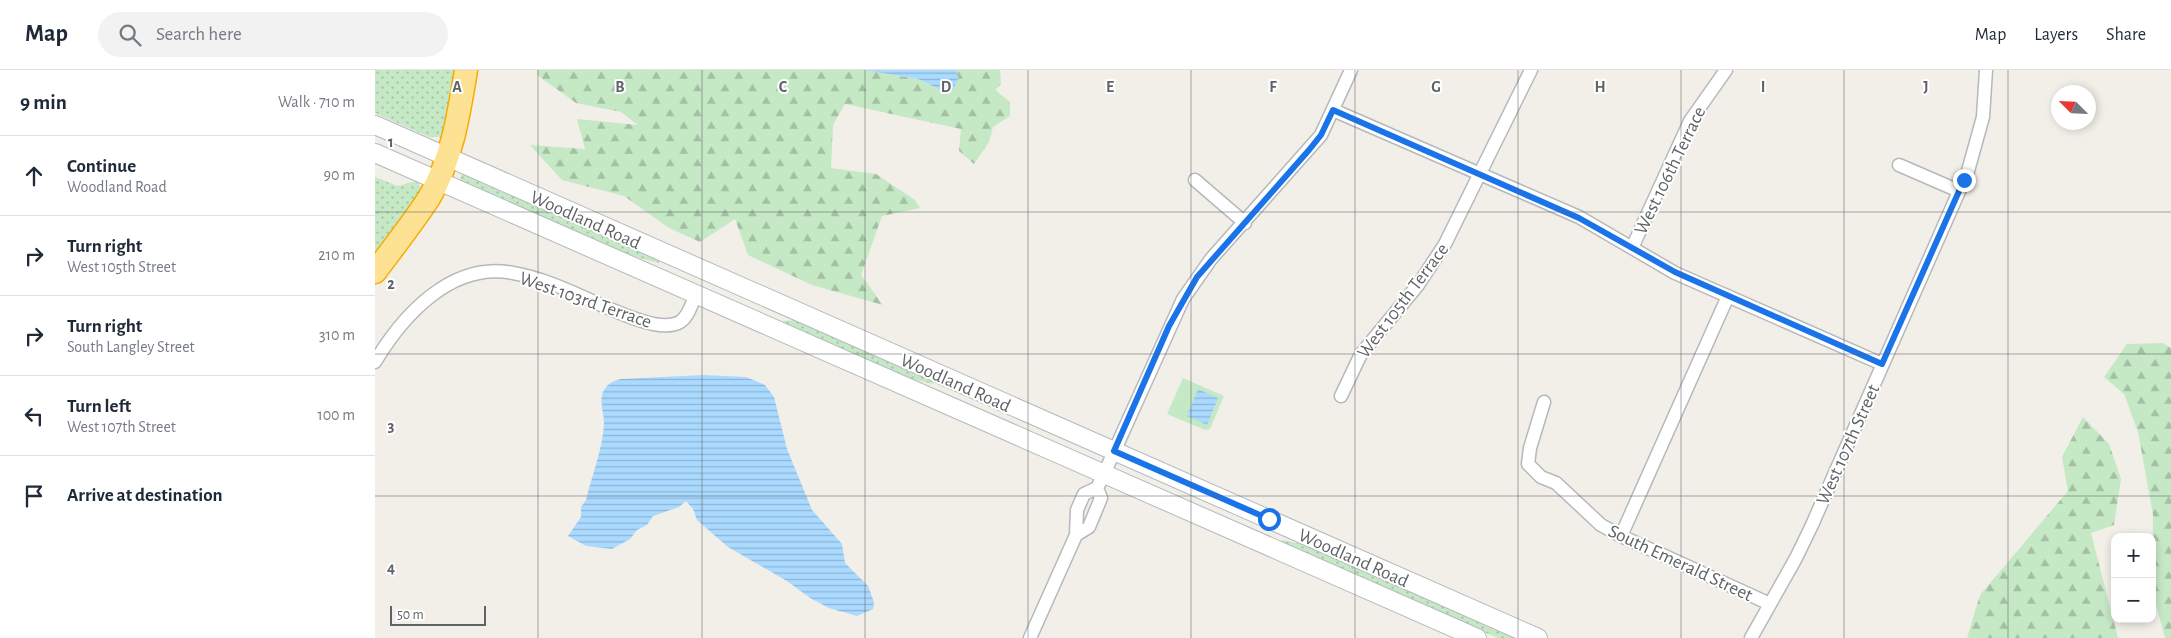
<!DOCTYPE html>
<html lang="en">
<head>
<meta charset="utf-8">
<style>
	:root { --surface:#fff; --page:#f2f2f3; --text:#1f2937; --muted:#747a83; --line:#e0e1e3 }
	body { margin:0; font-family:"Alegreya Sans",sans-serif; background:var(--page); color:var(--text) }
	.controls { position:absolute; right:15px; bottom:15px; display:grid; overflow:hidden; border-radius:10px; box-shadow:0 2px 8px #0003 }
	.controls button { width:45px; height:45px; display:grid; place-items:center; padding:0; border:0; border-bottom:1px solid var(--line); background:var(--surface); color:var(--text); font:25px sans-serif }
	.compass { position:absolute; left:1676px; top:15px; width:45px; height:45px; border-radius:50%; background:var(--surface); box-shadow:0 2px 8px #0003; rotate:294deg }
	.scale { position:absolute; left:15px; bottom:12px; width:96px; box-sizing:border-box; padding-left:5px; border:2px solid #5f6368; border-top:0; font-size:14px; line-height:18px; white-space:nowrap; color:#5f6368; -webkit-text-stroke:4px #fff; paint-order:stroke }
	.stop { position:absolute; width:15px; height:15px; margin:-11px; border:4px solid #1a73e8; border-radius:50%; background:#fff }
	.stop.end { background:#1a73e8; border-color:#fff; box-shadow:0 1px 5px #0008 }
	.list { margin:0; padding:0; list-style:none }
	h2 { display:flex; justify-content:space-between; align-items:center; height:65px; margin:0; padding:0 20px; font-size:21px }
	h2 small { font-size:16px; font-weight:400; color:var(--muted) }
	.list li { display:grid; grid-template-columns:32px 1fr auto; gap:15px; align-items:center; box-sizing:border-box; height:80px; padding:0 20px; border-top:1px solid var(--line) }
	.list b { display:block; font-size:19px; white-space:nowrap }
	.list p { margin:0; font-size:16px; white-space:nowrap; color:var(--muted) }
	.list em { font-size:16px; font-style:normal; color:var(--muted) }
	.icon { flex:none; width:28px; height:28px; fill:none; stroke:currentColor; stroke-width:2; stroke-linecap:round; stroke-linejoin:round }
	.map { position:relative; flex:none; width:1796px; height:568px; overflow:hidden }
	header { display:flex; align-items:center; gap:30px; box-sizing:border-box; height:70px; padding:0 25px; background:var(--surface); border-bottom:1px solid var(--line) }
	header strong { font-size:24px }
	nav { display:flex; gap:28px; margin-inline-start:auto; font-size:18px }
	.search { width:350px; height:45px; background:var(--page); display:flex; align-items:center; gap:12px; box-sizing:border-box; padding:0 18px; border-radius:28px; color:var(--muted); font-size:19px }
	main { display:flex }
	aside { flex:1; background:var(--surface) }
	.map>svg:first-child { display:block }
	.grass { fill:url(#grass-dots) }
	.forest { fill:url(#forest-firs) }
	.pitch { fill:#c5e8c5 }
	.water { fill:url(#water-rules) }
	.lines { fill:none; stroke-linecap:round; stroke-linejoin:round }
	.minor-casing { stroke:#b5b8bc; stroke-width:15 }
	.secondary-casing { stroke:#b6babf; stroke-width:20 }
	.motorway-casing { stroke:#f9ab00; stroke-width:25 }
	.minor { stroke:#fff; stroke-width:12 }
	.secondary { stroke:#fff; stroke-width:18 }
	.motorway { stroke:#fde293; stroke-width:22 }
	.route { stroke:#1a73e8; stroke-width:6 }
	.grid { fill:none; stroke:#5f6368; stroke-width:1; stroke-opacity:0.55 }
	.labels { text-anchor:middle; stroke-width:4; stroke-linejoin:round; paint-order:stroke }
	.street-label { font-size:19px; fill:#5f6368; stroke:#fff }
	.grid-label { font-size:16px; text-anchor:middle; font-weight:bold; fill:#5f6368; stroke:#fff; stroke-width:4; stroke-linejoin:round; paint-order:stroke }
</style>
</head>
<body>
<header>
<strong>Map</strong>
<div class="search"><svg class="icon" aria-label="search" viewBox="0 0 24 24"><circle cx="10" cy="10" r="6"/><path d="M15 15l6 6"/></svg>Search here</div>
<nav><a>Map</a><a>Layers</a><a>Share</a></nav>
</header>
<main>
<aside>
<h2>9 min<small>Walk · 710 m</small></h2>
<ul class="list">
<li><svg class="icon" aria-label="ahead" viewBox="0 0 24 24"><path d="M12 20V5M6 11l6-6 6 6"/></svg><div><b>Continue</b><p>Woodland Road</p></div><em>90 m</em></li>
<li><svg class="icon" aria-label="right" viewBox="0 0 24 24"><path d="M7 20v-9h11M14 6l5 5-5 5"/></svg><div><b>Turn right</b><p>West 105th Street</p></div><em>210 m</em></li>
<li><svg class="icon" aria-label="right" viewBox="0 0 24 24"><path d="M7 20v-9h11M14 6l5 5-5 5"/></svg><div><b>Turn right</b><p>South Langley Street</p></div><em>310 m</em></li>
<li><svg class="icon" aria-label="left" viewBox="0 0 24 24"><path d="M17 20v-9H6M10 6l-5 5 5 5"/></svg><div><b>Turn left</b><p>West 107th Street</p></div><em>100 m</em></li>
<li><svg class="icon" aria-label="arrive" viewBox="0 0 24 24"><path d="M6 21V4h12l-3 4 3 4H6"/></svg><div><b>Arrive at destination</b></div></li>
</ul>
</aside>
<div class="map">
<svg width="1796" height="568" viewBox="0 0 1796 568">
	<defs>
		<pattern id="grass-dots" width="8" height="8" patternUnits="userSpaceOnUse" patternTransform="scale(1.25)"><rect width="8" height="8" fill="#c5e8c5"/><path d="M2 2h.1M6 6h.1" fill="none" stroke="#a3c0a4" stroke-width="1.8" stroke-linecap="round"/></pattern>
		<pattern id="forest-firs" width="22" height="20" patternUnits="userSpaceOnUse" patternTransform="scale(1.25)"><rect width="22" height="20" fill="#c5e8c5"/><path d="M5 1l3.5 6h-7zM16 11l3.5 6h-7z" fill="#a3c0a4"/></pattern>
		<pattern id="water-rules" width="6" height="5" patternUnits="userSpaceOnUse" patternTransform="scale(1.25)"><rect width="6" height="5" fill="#aadaff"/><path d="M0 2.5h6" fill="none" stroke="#8eb4d2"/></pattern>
	</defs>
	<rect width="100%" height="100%" fill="#f1efe8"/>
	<path class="grass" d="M0,0H84L69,64L66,67H54L0,43Z
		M87,103L285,189L284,193L250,184L84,112Z
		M0,107L23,116L41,111L47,118L0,185Z
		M423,250L559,311L558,314L529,307L408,254L409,251Z
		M907,470L936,476L1144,568H1123L905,474Z"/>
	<path class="forest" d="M162,0H489L543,9L568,21L583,9L581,0H625L626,14L620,20L635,32V46L618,57L614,72L599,94L584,81L586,59L470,34L458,55L456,98L501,104L540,130L545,138L507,146L486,205L508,235L437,215L373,185L360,149L325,172L294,158L249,126L187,110L155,75L210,79L202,49L263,55L246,42L201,33L162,5Z
		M1788,273L1796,278V568H1790L1777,519L1778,445L1763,362L1749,324L1729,307L1752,274Z
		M1708,347L1734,374L1746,409L1739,455L1716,463L1743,568H1592L1605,525L1693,421L1687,387Z"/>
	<path class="pitch" d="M808,308L849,326L835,359L830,360L792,344Z"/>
	<path class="water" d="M489,0H581L583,9L577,21H568L543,9Z
		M329,305L371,307L390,315L399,327L412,379L437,440L467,474L470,493L493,516L499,532L498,539L482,546L454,538L435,528L412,511L353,477L322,450L318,439L311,431L304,437L278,446L272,455L262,460L255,469L237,479L211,476L193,466L206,447V437L211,430C217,405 228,378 229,353C229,343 224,332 228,322C232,314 237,311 246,309Z
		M823,319L843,328L832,355L812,346Z"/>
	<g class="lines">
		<g class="minor-casing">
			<path id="minor" d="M958,40L1204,147L1300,203L1507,294
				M1524,95L1584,121
				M820,110L870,153
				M1257,178L1315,51L1351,0
				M0,292C28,245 77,191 138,203C179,210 217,233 255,247C269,252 289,259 303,253C313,249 317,233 321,224
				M966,326L986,284L1043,215L1070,174L1156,0
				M1169,332L1155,378L1153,394L1166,407L1181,413L1226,455L1246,466L1395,534
				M701,465L714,457L726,428L722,418
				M1246,466L1353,226
				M655,568L701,465L702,440L709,424L722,418L729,404L808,229L836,189L946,65L976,0
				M1376,568L1421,488L1437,455L1593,101L1608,47L1611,0"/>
		</g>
		<g class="secondary-casing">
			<path id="secondary" d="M0,55L1163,568
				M0,83L1102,568"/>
		</g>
		<g class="motorway-casing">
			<path id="motorway" d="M0,202C18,178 37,154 54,128C77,90 84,43 91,0"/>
		</g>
		<use href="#minor" class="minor"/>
		<use href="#secondary" class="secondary"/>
		<use href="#motorway" class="motorway"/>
	</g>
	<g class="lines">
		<path class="route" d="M894,449L739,381L794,256L822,207L934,80L946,65L958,40L1204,148L1300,202L1507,294L1589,110"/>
	</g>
	<path class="grid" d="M163,0V568M327,0V568M490,0V568M653,0V568M816,0V568M980,0V568M1143,0V568M1306,0V568M1469,0V568M1633,0V568M0,142H1796M0,284H1796M0,426H1796"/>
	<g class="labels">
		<g class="street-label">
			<text transform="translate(1294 100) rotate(-64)" y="7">West 106th Terrace</text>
			<text transform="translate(211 149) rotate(24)" y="7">Woodland Road</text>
			<text transform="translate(211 229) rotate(19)" y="7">West 103rd Terrace</text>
			<text transform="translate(1027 230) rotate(-53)" y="7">West 105th Terrace</text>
			<text transform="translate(581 312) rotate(24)" y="7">Woodland Road</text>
			<text transform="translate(1472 374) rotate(-66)" y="7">West 107th Street</text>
			<text transform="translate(979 487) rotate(24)" y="7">Woodland Road</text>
			<text transform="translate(1306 492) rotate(25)" y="7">South Emerald Street</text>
		</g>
	</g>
	<g class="grid-label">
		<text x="82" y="22">A</text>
		<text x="245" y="22">B</text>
		<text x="408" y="22">C</text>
		<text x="571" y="22">D</text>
		<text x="735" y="22">E</text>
		<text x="898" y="22">F</text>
		<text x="1061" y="22">G</text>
		<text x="1225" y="22">H</text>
		<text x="1388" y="22">I</text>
		<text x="1551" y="22">J</text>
		<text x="16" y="77">1</text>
		<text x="16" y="219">2</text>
		<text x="16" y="361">3</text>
		<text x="16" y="503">4</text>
	</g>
</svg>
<div class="controls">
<button>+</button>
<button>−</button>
</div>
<svg class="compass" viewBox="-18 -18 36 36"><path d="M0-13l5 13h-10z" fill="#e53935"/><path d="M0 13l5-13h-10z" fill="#747a83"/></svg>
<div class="scale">50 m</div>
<div class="stop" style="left:894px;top:449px"></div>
<div class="stop end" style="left:1589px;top:110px"></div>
</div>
</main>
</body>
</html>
